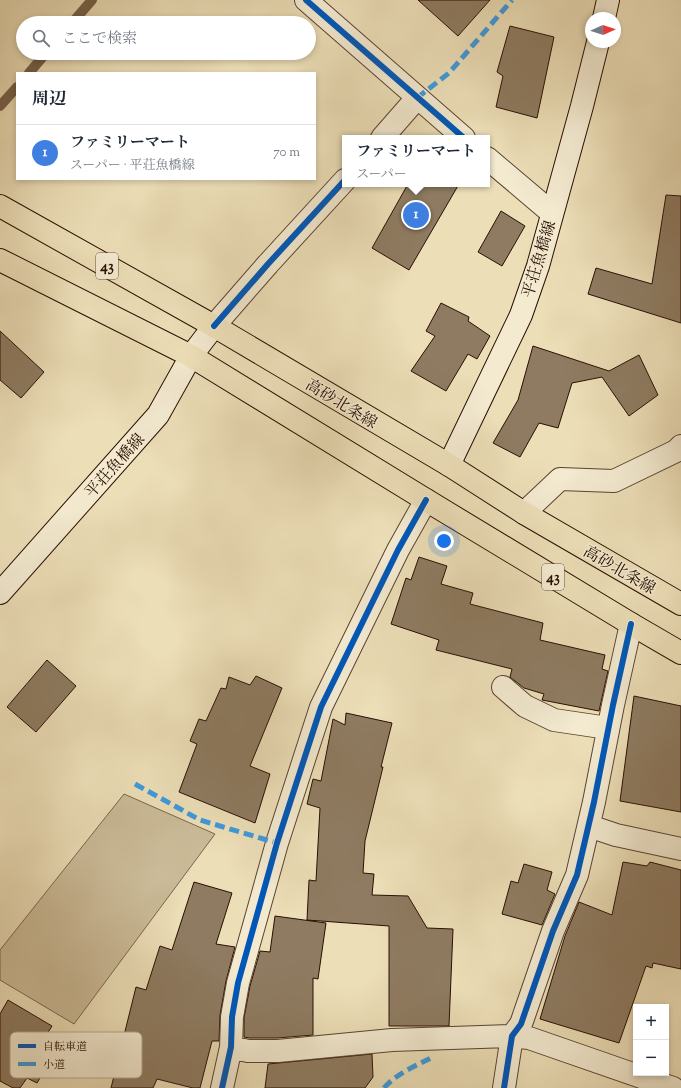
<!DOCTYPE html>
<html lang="ja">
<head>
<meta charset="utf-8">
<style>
	:root { --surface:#fff; --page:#f2f2f3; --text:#1f2937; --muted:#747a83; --line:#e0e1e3; --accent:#ea580c }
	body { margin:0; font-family:"Sorts Mill Goudy","Noto Serif JP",serif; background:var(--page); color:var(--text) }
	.controls { position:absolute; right:12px; bottom:12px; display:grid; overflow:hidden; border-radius:0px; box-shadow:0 2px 6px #0003 }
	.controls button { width:36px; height:36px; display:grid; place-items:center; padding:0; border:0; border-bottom:1px solid var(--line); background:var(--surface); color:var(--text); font:20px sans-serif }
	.compass { position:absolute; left:585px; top:12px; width:36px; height:36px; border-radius:50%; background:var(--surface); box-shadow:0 2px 6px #0003; rotate:87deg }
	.you { position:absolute; left:444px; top:541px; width:14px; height:14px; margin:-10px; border:3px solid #fff; border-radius:50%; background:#1a73e8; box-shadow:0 0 0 6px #1a73e833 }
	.badge { display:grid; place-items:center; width:26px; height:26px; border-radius:50%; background:var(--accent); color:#fff; font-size:13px; font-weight:700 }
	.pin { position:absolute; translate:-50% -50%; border:2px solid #fff; box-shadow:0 1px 4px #0006 }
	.popup { position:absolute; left:342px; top:135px; width:148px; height:52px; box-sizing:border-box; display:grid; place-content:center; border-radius:0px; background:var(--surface); filter:drop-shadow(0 1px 3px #0005); font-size:13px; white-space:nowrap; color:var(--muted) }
	.popup b { font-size:15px; color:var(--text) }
	.popup::after { content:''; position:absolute; left:50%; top:100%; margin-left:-8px; border:8px solid transparent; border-top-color:var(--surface) }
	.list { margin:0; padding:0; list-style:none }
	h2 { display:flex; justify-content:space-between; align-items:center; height:52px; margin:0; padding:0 16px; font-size:17px }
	h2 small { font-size:13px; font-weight:400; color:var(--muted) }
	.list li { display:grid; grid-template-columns:26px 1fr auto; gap:12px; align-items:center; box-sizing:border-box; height:56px; padding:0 16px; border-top:1px solid var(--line) }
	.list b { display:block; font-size:15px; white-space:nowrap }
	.list p { margin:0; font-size:13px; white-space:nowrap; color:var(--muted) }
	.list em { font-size:13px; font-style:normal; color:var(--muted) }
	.icon { flex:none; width:22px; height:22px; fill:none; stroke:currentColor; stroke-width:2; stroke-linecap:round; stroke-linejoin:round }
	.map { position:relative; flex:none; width:681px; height:1088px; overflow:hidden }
	.search { position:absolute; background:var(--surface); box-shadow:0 2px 6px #0003; left:16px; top:16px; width:300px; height:44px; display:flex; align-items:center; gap:10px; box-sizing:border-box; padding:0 14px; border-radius:22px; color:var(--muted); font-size:15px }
	.panel { position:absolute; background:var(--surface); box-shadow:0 2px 6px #0003; left:16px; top:72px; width:300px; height:108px; border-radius:0px }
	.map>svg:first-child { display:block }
	.green { fill:#cbbb98; stroke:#7a654e }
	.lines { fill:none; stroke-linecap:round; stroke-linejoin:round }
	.stream { stroke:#76614a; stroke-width:10 }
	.building { fill:#8e7b61; stroke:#290f03 }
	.minor-casing { stroke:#5a4330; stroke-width:24 }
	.secondary-casing { stroke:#290f03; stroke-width:24 }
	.primary-casing { stroke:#290f03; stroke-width:24 }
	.minor { stroke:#f3ead0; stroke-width:22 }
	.secondary { stroke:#f3ead0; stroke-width:22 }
	.primary { stroke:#ecdeb7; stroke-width:22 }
	.quiet { stroke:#3d9add; stroke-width:5; stroke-dasharray:10 5; stroke-linecap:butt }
	.cycleway-casing { stroke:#f3ead0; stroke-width:8 }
	.cycleway { stroke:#0057b8; stroke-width:6 }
	.labels { text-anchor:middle; stroke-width:3; stroke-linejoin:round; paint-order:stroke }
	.shield { fill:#f3ead0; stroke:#665140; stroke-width:1 }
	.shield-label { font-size:15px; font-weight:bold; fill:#290f03 }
	.street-label { font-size:16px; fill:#290f03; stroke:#f3ead0 }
	.key { fill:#f3ead0; stroke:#b6a892; stroke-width:1 }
	.key-label { font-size:11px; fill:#290f03 }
</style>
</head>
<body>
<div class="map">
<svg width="681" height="1088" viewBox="0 0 681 1088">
	<rect width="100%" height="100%" fill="#ecdeb7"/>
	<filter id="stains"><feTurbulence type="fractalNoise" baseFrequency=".005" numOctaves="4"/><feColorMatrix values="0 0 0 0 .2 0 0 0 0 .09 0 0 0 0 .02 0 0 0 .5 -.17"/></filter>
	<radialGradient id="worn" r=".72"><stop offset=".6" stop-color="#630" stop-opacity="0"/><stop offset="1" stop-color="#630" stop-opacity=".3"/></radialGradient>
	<path class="green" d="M124,794L215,834L74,1024L0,980V950Z"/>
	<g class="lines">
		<path class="stream" d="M72,23L92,0
			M29,73L46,53
			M0,106L17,87"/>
	</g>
	<path class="building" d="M418,0H490L458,36Z
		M510,26L554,37L537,118L496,107L503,76L497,72Z
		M408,184H459L409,270L372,248Z
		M666,195L681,196V323L588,294L596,268L652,284Z
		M501,211L525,226L502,266L478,252Z
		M441,303L469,317L468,321L490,336L477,359L468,354L446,391L411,371L435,336L426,331Z
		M0,331L44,372L21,398L0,380Z
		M533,346L609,371L639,355L658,395L629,416L602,377L572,383L558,428L539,423L520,457L493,443L518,400Z
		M419,557L447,566L441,584L473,593L470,604L543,623L540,640L605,655L602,669L608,671L599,711L542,700L544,694L524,688L510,677L512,669L436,650L439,640L391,624L406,578L411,580Z
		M47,660L76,686L36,732L7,707Z
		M256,676L282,688L250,766L270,774L255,823L179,792L197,744L190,741L199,719L206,721L221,688L226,689L229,677L250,685Z
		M634,696L681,706V812L620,801Z
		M346,713L392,723L381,767H383L365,841L363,873L374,874L372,895L408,896L427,928L453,929L449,1026H389V926L307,920L309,880L316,881L320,808L307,804L313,779L321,781L333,719L345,725Z
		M623,862L647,866L650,862L681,870V969L653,963L652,968L646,966L619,1043L540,1019L565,936L579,902L612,915Z
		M524,864L552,872L547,890L555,894L542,925L502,914L511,881L518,883Z
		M194,882L232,893L216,944L235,947L226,981L220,1015L219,1041H212L200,1088H193L157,1079L153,1088H111L136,987L146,990L160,946L172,950Z
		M275,916L326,923L318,979L313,978V1035L277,1038H249L244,1037V1018L250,986L260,951L270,952Z
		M8,1000L52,1026L45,1037L61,1043L37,1083L27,1078L20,1088H13L0,1081V1014Z
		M372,1054L373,1077L365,1088H265L268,1064Z"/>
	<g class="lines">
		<g class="minor-casing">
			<path id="minor" d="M306,0L464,138
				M382,138L417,98
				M487,158L552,213
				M214,326L268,264L345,180
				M524,513L560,479L614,481L676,451L681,446
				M503,687L525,706L554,720L608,728
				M589,826L616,835L681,849
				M231,1047L248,1051H278L392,1040L512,1036L529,1038L673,1088
				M222,1088L231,1047L232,1017L238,983L277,843L321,707L398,550L426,500
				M504,1088L512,1036L521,1024L553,931L577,875L594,802L613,705L631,624"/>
		</g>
		<g class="secondary-casing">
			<path id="secondary" d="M604,18L608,0
				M449,465L521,315L538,266L582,106L598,42
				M0,593L158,415L191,356L214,326"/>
		</g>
		<g class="primary-casing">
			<path id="primary" d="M0,206L214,326L449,465L524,513L681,604
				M0,260L191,356L426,500L631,624L681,653"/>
		</g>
		<use href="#minor" class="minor"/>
		<use href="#secondary" class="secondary"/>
		<use href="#primary" class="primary"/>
		<path class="quiet" d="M417,98L449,73L512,0
			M135,784L200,820L277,843
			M384,1088C396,1074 415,1066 431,1058"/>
		<g class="cycleway-casing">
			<path id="cycleway" d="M306,0L464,138
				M214,326L268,264L345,180
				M222,1088L231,1047L232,1017L238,983L277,843L321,707L398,550L426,500
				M504,1088L512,1036L521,1024L553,931L577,875L594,802L613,705L631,624"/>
		</g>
		<use href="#cycleway" class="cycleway"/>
	</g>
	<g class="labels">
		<g class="shield">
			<rect x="96" y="253" width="22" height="26" rx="3"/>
			<rect x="542" y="564" width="22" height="26" rx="3"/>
		</g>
		<g class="shield-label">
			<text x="107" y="271">43</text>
			<text x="553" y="582">43</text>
		</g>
		<g class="street-label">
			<text transform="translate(538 259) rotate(-73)" y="6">平荘魚橋線</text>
			<text transform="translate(342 403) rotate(31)" y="6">高砂北条線</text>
			<text transform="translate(114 465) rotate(-48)" y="6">平荘魚橋線</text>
			<text transform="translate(620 569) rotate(30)" y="6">高砂北条線</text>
		</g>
	</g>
	<rect x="10" y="1032" width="132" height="46" rx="6" class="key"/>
	<rect x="18" y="1044" width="18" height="4" fill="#0057b8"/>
	<rect x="18" y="1062" width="18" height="4" fill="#3d9add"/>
	<g class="key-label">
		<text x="43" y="1050">自転車道</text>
		<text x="43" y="1068">小道</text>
	</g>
	<rect width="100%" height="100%" filter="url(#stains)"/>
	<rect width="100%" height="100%" fill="url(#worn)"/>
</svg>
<div class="controls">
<button>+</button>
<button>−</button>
</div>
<svg class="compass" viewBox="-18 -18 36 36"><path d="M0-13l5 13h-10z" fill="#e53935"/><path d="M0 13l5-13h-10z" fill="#747a83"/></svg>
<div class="you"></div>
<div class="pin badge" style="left:416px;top:215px;background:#3f7fe0">1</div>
<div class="popup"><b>ファミリーマート</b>スーパー</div>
<div class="search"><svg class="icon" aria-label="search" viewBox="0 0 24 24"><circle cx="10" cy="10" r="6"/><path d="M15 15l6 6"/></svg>ここで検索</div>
<section class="panel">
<h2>周辺<small></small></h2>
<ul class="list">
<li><span class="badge" style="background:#3f7fe0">1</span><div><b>ファミリーマート</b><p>スーパー · 平荘魚橋線</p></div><em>70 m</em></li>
</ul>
</section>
</div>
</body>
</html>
